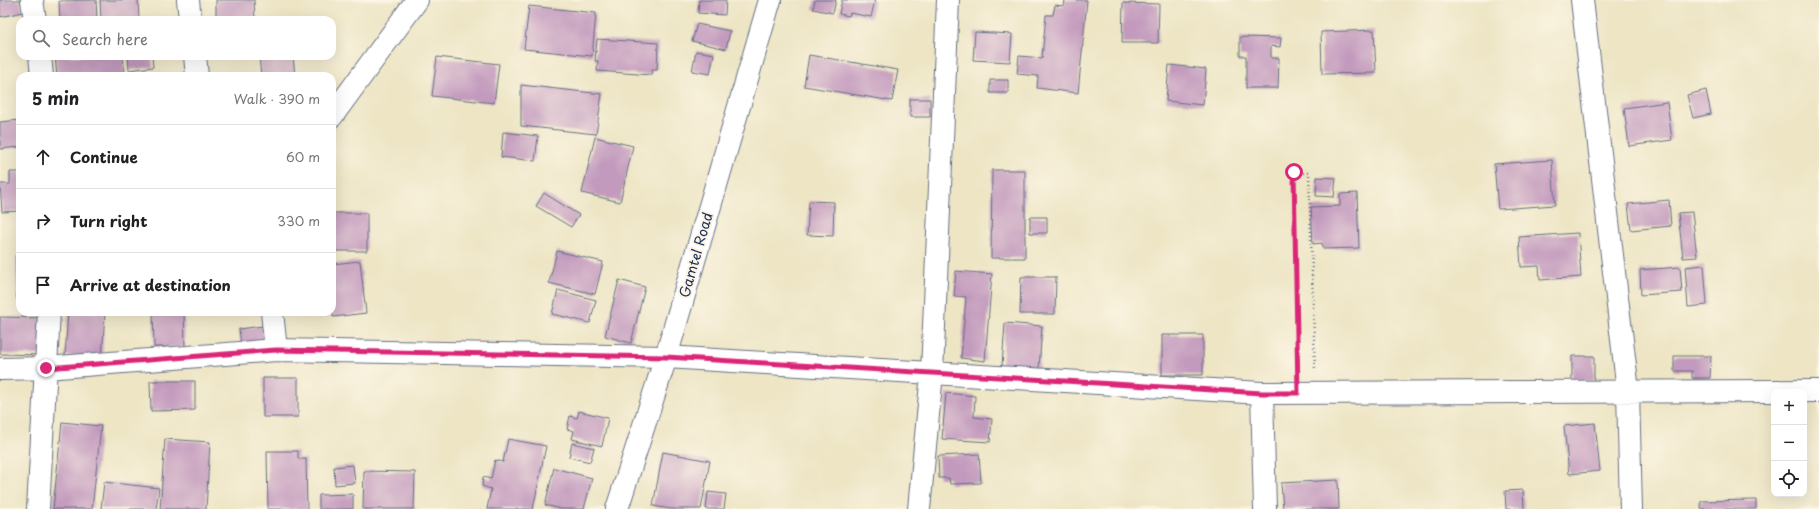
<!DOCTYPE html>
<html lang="en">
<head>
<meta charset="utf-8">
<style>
	:root { --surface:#fff; --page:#f2f2f2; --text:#202124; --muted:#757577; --line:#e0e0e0 }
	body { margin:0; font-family:"Playpen Sans",sans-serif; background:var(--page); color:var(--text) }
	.controls { position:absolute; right:12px; bottom:12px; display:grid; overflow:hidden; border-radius:8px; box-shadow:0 4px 16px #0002 }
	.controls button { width:36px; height:36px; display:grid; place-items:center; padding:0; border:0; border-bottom:1px solid var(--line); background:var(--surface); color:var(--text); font:20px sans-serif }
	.stop { position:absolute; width:12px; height:12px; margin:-9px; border:3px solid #db2777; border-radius:50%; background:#fff }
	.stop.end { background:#db2777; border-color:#fff; box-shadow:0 1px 4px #0008 }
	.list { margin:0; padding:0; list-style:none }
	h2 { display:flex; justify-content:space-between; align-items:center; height:52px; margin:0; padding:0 16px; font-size:17px }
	h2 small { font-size:13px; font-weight:400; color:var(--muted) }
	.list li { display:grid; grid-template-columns:26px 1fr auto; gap:12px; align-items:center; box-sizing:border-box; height:64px; padding:0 16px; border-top:1px solid var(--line) }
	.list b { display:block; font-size:15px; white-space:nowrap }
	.list em { font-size:13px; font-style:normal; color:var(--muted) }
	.icon { flex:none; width:22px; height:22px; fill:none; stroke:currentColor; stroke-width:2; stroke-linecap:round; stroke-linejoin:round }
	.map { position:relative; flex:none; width:1819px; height:509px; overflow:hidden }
	.search { position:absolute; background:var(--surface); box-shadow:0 4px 16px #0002; left:16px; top:16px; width:320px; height:44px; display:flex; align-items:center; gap:10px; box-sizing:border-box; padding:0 14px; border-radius:12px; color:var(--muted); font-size:15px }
	.panel { position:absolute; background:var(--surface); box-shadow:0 4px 16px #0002; left:16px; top:72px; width:320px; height:244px; border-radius:12px }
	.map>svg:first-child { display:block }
	.building { fill:#c29abd }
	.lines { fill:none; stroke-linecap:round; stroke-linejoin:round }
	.minor-casing { stroke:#646f82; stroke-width:24 }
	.tertiary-casing { stroke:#646f82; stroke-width:24 }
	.path { stroke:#646f82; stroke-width:2.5; stroke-dasharray:1 3; stroke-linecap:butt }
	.minor { stroke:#fff; stroke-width:22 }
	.tertiary { stroke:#fff; stroke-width:22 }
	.route { stroke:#db2777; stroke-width:5 }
	.labels { text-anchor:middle; stroke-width:4; stroke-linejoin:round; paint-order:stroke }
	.street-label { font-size:14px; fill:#1b2f5e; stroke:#fcf5e5 }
</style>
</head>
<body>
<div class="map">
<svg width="1819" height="509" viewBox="0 0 1819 509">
	<rect width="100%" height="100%" fill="#fcf5e5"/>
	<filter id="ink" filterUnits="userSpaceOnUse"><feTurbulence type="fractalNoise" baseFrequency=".025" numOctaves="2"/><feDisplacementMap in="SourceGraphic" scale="8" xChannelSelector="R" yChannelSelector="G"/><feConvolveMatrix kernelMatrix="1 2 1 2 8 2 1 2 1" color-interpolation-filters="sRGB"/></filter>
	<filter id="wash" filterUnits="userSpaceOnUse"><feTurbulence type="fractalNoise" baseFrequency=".012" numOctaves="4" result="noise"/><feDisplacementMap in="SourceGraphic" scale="16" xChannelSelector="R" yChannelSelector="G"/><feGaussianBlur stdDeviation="0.9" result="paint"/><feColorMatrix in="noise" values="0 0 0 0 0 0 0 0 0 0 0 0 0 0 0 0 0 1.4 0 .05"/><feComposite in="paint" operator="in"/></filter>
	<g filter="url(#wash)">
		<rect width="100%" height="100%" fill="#ede5c4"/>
		<g id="blocks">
			<path class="building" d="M0,0H20L23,12L0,17Z
				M96,0L97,20H60L59,1Z
				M100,0H138L139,20H101Z
				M216,0H254L255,20H216Z
				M699,0H726L725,15L698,13Z
				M815,0H836L833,13L813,9Z
				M842,0H875L871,17L850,13L849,16L839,14Z
				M1065,0H1087L1078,93L1037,88L1038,76L1017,74L1019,56L1042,58L1046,15H1053L1055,5L1064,6Z
				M1123,3L1159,4L1158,43H1122Z
				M529,6L596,13L592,56L524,49Z
				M697,24L730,31L726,49L692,41Z
				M1374,30L1376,73L1322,74L1321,32Z
				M975,32L1012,34L1010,62L973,60Z
				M1240,37L1281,38L1280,47L1271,46V58H1279L1278,88H1246V56H1240Z
				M597,39L658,43L657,70H652L651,75L597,71L598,61H595Z
				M696,51L714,54L710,74L692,71Z
				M809,55L898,70L892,101L804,86Z
				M55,56H123L125,76H57Z
				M128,56H152L153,67L129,70Z
				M259,56H293L295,76H261Z
				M437,57L499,64L494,103L432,96Z
				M1169,65L1206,69L1203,105L1166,101Z
				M990,80H1008V93H990Z
				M521,85L602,94L596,134L521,126Z
				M1706,90L1711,114L1693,118L1687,95Z
				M910,99H930V117H910Z
				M1667,102L1672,140L1629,146L1624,108Z
				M20,120V147L0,149V122Z
				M503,132L538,136L535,161L501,157Z
				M595,137L633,146L620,202L582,193Z
				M1552,160L1555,205L1498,209L1494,164Z
				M992,170H1025V258H991Z
				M10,172H20V211L2,212L0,184H10Z
				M1317,177L1336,178L1334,197L1316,196Z
				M544,193L579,215L571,227L536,206Z
				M1357,193L1359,248L1323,249L1322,243L1313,244L1311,207L1340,206V194Z
				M1669,200L1671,226L1631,230L1628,204Z
				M809,201L834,202L833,236L807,235Z
				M1692,212L1697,257L1683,258L1678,213Z
				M332,213H367V251H332Z
				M1030,217H1047V233H1030Z
				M1578,233L1581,277L1540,280L1539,266L1521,267L1519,237Z
				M557,251L603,262L595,294L549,283Z
				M16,256H20V300H17Z
				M360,261L366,313L333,317L332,264Z
				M1704,265L1707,305L1688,307L1685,267Z
				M1680,267L1682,292L1641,295L1640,270Z
				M956,271L992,274L985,361L961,358L966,297L954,296Z
				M1021,277H1056L1055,314H1020Z
				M619,280L645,287L631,343L605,336Z
				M558,290L596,300L590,323L552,314Z
				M68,312H105L102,358L65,356Z
				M153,312H184L185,347H154Z
				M0,317L45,318V355L0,354Z
				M1005,323L1042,326L1039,369L1002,366Z
				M263,326L265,343L241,346L239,329Z
				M1162,335H1203V375H1162Z
				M1572,356H1594V381H1572Z
				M1674,356H1711L1710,378H1692V371H1674Z
				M263,378H298V417H263Z
				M150,381H195V410L151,411Z
				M946,393L975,396L974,417L992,419L990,442L942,439Z
				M579,411L608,418L602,446L572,439L574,431L567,429L570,416L577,418Z
				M62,422L101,426L92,509H53Z
				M1595,423L1600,471L1569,474L1564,426Z
				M165,439L210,442L206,509H160Z
				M508,439L546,446L533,509H487L491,489L482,486L483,477L491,479L495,460L503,462Z
				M572,443L594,448L590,462L569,457Z
				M267,451H298V459H306L307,509H268Z
				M663,452L710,461L701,509H671L653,506Z
				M979,454L981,483L950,484L949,478H939L938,456Z
				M353,465L355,483L335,485L334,467Z
				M554,468L592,478L584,509H561L545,505Z
				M364,471L415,472L414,509H363Z
				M1338,480L1339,509H1283L1281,483Z
				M104,482L159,488L156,509H101Z
				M1523,490L1524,509H1506L1505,491Z
				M708,492L726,494L724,509H706Z
				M353,494V509H319V495Z
				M1756,500V509H1701V501Z"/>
		</g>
	</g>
	<g filter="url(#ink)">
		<use href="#blocks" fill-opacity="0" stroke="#646f82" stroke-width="1"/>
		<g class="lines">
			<g class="minor-casing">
				<path id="minor" d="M32,0L35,20
					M188,0L190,20
					M1582,0L1628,391L1631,509
					M40,56L42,76
					M195,56L197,76
					M332,116L417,0
					M272,312L276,350
					M0,369L46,368L276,350L666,357L1262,393L1819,391
					M1262,393L1265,509
					M38,509L49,312
					M919,509L932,373L948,0"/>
			</g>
			<g class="tertiary-casing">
				<path id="tertiary" d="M617,509L666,357L770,0"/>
			</g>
			<path class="path" d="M1298,368L1294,173H1309L1315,370"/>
			<use href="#minor" class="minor"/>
			<use href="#tertiary" class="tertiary"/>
		</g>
	</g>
	<g class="lines" filter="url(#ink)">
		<path class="route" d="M46,368L276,350L666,357L1262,393H1298L1294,172"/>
	</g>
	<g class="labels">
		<g class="street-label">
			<text transform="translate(696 255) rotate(-74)" y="5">Gamtel Road</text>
		</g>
	</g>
</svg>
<div class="controls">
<button>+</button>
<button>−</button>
<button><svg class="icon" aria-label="locate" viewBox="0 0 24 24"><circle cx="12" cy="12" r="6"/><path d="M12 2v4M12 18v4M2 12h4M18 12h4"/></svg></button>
</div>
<div class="stop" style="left:1294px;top:172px"></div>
<div class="stop end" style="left:46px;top:368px"></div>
<div class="search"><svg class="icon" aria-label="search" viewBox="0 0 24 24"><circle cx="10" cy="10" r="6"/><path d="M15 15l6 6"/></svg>Search here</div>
<section class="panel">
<h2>5 min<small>Walk · 390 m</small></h2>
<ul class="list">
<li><svg class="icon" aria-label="ahead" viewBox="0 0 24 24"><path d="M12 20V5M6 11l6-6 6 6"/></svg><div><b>Continue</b></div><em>60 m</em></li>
<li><svg class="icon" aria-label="right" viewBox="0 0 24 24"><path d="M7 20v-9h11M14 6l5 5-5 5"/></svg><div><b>Turn right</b></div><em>330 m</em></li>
<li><svg class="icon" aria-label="arrive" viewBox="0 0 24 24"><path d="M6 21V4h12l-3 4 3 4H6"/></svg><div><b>Arrive at destination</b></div></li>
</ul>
</section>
</div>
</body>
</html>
